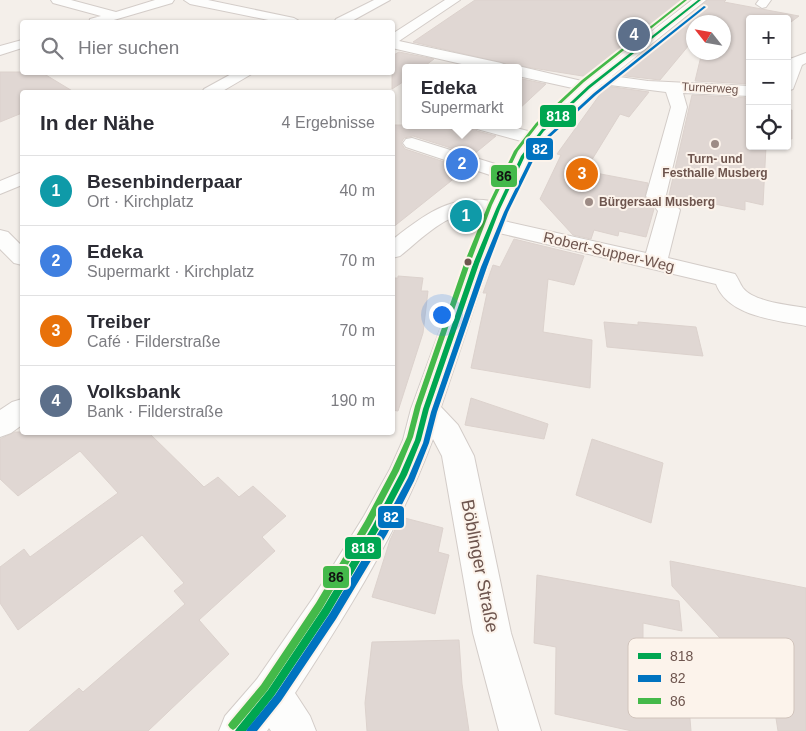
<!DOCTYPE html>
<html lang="de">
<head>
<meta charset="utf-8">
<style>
	:root { --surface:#fff; --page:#f2f2f3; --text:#2b2b33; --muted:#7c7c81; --line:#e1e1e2; --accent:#9d8b85 }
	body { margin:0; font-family:Helvetica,sans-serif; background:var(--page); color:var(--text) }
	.controls { position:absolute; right:15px; top:15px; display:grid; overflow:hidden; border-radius:5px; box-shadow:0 1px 4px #0004 }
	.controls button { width:45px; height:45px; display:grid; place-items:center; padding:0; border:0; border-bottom:1px solid var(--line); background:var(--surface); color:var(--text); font:25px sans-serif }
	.compass { position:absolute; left:686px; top:15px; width:45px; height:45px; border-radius:50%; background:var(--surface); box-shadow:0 1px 4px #0004; rotate:301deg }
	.you { position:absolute; left:441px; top:314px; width:18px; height:18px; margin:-12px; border:4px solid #fff; border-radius:50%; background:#1a73e8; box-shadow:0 0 0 8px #1a73e833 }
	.badge { display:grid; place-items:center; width:32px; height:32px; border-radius:50%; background:var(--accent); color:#fff; font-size:16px; font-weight:700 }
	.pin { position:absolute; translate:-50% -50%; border:2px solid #fff; box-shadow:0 1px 5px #0006 }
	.popup { position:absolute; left:402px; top:64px; width:120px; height:65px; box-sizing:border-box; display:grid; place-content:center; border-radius:5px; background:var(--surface); filter:drop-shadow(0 1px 4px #0005); font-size:16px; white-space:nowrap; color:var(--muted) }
	.popup b { font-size:19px; color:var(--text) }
	.popup::after { content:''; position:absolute; left:50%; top:100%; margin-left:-10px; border:10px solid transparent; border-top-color:var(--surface) }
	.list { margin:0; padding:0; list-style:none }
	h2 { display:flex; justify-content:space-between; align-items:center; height:65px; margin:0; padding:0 20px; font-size:21px }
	h2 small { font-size:16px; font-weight:400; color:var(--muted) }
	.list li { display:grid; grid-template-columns:32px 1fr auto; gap:15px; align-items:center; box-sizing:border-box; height:70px; padding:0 20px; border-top:1px solid var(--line) }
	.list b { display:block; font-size:19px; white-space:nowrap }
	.list p { margin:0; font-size:16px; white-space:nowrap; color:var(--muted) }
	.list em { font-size:16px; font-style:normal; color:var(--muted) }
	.icon { flex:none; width:28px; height:28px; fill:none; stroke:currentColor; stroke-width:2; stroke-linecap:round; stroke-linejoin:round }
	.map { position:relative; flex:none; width:806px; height:731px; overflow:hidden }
	.search { position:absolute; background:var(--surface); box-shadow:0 1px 4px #0004; left:20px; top:20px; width:375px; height:55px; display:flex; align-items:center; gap:12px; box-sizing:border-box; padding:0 18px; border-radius:5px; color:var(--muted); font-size:19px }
	.panel { position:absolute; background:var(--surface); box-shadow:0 1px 4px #0004; left:20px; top:90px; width:375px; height:345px; border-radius:5px }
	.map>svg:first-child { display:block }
	.building { fill:#e0d7d3; stroke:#dcd2cd }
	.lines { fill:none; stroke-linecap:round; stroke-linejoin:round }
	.minor-casing { stroke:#d3ccc8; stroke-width:2 }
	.minor { fill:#fdfdfc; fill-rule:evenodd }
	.bus-1-casing { stroke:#fcf3eb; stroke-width:4 }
	.bus-2-casing { stroke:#fcf3eb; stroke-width:4 }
	.bus-3-casing { stroke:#fcf3eb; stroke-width:4 }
	.bus-1 { fill:#00a651; fill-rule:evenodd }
	.bus-2 { fill:#0073c0; fill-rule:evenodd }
	.bus-3 { fill:#44b94a; fill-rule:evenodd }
	.poi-dot { fill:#9d8b85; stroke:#fcf3eb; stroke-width:2 }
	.bus-dot { fill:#6e554e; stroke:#fcf3eb; stroke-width:2 }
	.labels { text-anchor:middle; stroke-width:4; stroke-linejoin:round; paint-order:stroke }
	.far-street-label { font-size:12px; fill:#6e554e; stroke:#fcf3eb }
	.far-poi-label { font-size:12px; font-weight:bold; fill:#6e554e; stroke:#fcf3eb }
	.street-label { font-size:15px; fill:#6e554e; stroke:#fcf3eb }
	.near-street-label { font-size:18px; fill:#6e554e; stroke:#fcf3eb }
	.key { fill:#fcf3eb; stroke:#d1c4bc; stroke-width:1 }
	.key-label { font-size:14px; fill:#6e554e }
	.line-badge { stroke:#fcf3eb; stroke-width:2 }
	.badge-label { font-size:14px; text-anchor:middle; font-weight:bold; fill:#fff }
	.pale-badge-label { font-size:14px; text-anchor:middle; font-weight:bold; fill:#111 }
</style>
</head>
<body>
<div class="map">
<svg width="806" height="731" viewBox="0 0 806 731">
	<rect width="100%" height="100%" fill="#f4efea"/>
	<path class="building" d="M475,0H689L589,77L507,64L413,42Z
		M708,0H726L724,2L799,16L787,25V19H750V84L695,81L702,52H724V22H709L710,18L707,22H694V39L660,80L617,75Z
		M399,52L434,59L422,68H406V80L392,89V56Z
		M0,72H41L74,92H22V113L0,122Z
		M518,78L546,84L518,110Z
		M606,86L649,92L629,117L620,114L585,171L648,183L645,197L654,209L646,237L619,231L618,236L594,230L591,239L573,235L540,199L561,155L557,154Z
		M692,95L750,98V146H766L763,205L745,201V210L669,195Z
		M787,110H792V139L787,138Z
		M392,125H472L477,131L496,136L473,155L413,136L404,138L401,143L405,149L466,169L392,228Z
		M514,239L584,256L574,285L548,279L543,332L592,340L590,388L471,368L487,293H483L493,265L500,267Z
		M398,276L423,278L421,291H428L423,333L398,411L392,410V278H398Z
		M604,322L638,325V322L696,327L703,356L607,347Z
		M471,398L548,424L544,439L465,425Z
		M15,432H148L204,487L218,477L239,497L253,486L286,516L262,537L275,551L199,620L229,654L148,731H29L79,688L83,692L185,604L174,591L184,583L142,535L18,630L0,603V567L24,549L30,557L118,493L80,451L18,496L0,479V439Z
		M592,439L663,463L651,523L576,495Z
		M401,517L443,528L438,552L449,555L435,614L372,597L390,540Z
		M670,561L806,588V731H778L773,699L777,700L672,586Z
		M537,575L679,601L682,631L643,623V673L687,682L691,731H632L555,714L556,647L534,643Z
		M459,640L462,684L469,731H367L365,703L372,642Z"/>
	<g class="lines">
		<g class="minor-casing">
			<path id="minor" d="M51,0H71L116,12L155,0H174L172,3L107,22H89L90,19L101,16L53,3Z
				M184,0H208L294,18L301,22H278L190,4Z
				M374,0H390L350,22H334L336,19Z
				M445,0H460L399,41L501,63L506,65L508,68H479L392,48V34Z
				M692,0H706L612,76L648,81L750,86V96L683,93L687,107L666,195L680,210L668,258L735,274C738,278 740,284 743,288C754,302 789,305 806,308V326C777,320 728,317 716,284L499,233L441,407L458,425L474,456L511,633L541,731H499L473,633L442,456L433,439C400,529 347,613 295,693L310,716L316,731H271L269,728L267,731H219L225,716L257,679L313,598L364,516L390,469L403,440L411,409L464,264L486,213C451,207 425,236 400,256L392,258V240C423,216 450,194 491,201L502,179L406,147L403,143L406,139L412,138L508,168L525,142L477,129L474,125H504L532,132L577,89L518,76V68H513L518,66L586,82ZM602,84L666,92L671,107L646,196L658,211L646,253L504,221L532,157L549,134Z
				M759,0H771L766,7L762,8L756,4Z
				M22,40V48L0,55V46Z
				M806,53V63L802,65L793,89L787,91L788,62L790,59Z
				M235,72H255L221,92H202L204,89Z
				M22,172V185L0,194V181Z
				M0,230L8,232L22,246V265L14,263L0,249Z
				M22,399V425L11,433L0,437V410L12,402Z"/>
		</g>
		<use href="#minor" class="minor"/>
		<g class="bus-1-casing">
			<path id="bus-1" d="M698,0H701L590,88L544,131L525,156L500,209L479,264L429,409L421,440L407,475L379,529L329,614L274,696L246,731H235L237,728L268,690L323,608L373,525L400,474L415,440L423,409L473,264L496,209L521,156L542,129L588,86Z"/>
		</g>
		<g class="bus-2-casing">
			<path id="bus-2" d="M704,6L706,7L596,95L550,137L533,161L508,212L487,267L437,412L429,443L414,481L387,534L336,619L281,701L257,731H246L248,728L275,695L330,613L381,528L408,478L423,443L431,412L481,267L504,212L529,161L548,135L594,93Z"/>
		</g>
		<g class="bus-3-casing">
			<path id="bus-3" d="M684,0H687L584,82L538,125L518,151L492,205L471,261L421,406L413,437L399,471L371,525L322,609L267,691L236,728L233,730L230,728L228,725L230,722L261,685L316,603L365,521L392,470L407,437L415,406L465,261L488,205L514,151L536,123L582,80Z"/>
		</g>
		<use href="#bus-1" class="bus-1"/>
		<use href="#bus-2" class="bus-2"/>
		<use href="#bus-3" class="bus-3"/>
	</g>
	<g class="poi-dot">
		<circle cx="715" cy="144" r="5"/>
		<circle cx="589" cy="202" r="5"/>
	</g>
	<circle class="bus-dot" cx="468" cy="262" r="4.5"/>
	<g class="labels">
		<g class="far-street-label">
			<text transform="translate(710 88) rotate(3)" y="4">Turnerweg</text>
		</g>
		<g class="far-poi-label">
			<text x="715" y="163">Turn- und<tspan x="715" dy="14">Festhalle Musberg</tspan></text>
			<text x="599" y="206" text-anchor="start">Bürgersaal Musberg</text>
		</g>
		<g class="street-label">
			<text transform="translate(609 252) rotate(13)" y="5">Robert-Supper-Weg</text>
		</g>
		<g class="near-street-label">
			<text transform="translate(480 566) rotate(79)" y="6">Böblinger Straße</text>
		</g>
	</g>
	<rect x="628" y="638" width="166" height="80" rx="8" class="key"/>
	<rect x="638" y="653" width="23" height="6" fill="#00a651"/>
	<rect x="638" y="675" width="23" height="7" fill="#0073c0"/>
	<rect x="638" y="698" width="23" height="6" fill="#44b94a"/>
	<g class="key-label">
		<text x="670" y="661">818</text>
		<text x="670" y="683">82</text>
		<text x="670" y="706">86</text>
	</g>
	<g class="line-badge">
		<rect x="539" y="104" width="38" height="24" rx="5" fill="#00a651"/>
		<rect x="525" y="137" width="29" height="24" rx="5" fill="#0073c0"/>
		<rect x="490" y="164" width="28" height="24" rx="5" fill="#44b94a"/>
		<rect x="377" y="505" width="28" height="24" rx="5" fill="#0073c0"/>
		<rect x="344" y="536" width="38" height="24" rx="5" fill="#00a651"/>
		<rect x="322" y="565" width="28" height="24" rx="5" fill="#44b94a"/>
	</g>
	<g class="badge-label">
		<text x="558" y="121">818</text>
		<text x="540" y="154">82</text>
		<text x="391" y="522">82</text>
		<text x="363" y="553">818</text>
	</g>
	<g class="pale-badge-label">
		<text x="504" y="181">86</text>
		<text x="336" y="582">86</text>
	</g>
</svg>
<div class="controls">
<button>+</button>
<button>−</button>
<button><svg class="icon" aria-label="locate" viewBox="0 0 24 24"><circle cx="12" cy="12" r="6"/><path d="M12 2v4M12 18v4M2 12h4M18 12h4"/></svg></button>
</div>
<svg class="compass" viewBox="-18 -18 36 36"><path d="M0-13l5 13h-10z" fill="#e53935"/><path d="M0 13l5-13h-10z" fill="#7c7c81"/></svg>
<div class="you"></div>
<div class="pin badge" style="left:466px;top:216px;background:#0f9aa8">1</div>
<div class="pin badge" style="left:462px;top:164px;background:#3f7fe0">2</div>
<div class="popup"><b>Edeka</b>Supermarkt</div>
<div class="pin badge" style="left:582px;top:174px;background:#e8710a">3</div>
<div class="pin badge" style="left:634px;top:35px;background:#5c6f8a">4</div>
<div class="search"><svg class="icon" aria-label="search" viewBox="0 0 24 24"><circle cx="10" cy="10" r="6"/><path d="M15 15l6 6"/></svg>Hier suchen</div>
<section class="panel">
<h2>In der Nähe<small>4 Ergebnisse</small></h2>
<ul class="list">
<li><span class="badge" style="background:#0f9aa8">1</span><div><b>Besenbinderpaar</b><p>Ort · Kirchplatz</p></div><em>40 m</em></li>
<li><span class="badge" style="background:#3f7fe0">2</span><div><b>Edeka</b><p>Supermarkt · Kirchplatz</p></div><em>70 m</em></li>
<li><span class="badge" style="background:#e8710a">3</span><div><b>Treiber</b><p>Café · Filderstraße</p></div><em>70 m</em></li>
<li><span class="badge" style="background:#5c6f8a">4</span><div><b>Volksbank</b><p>Bank · Filderstraße</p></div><em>190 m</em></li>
</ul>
</section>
</div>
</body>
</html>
